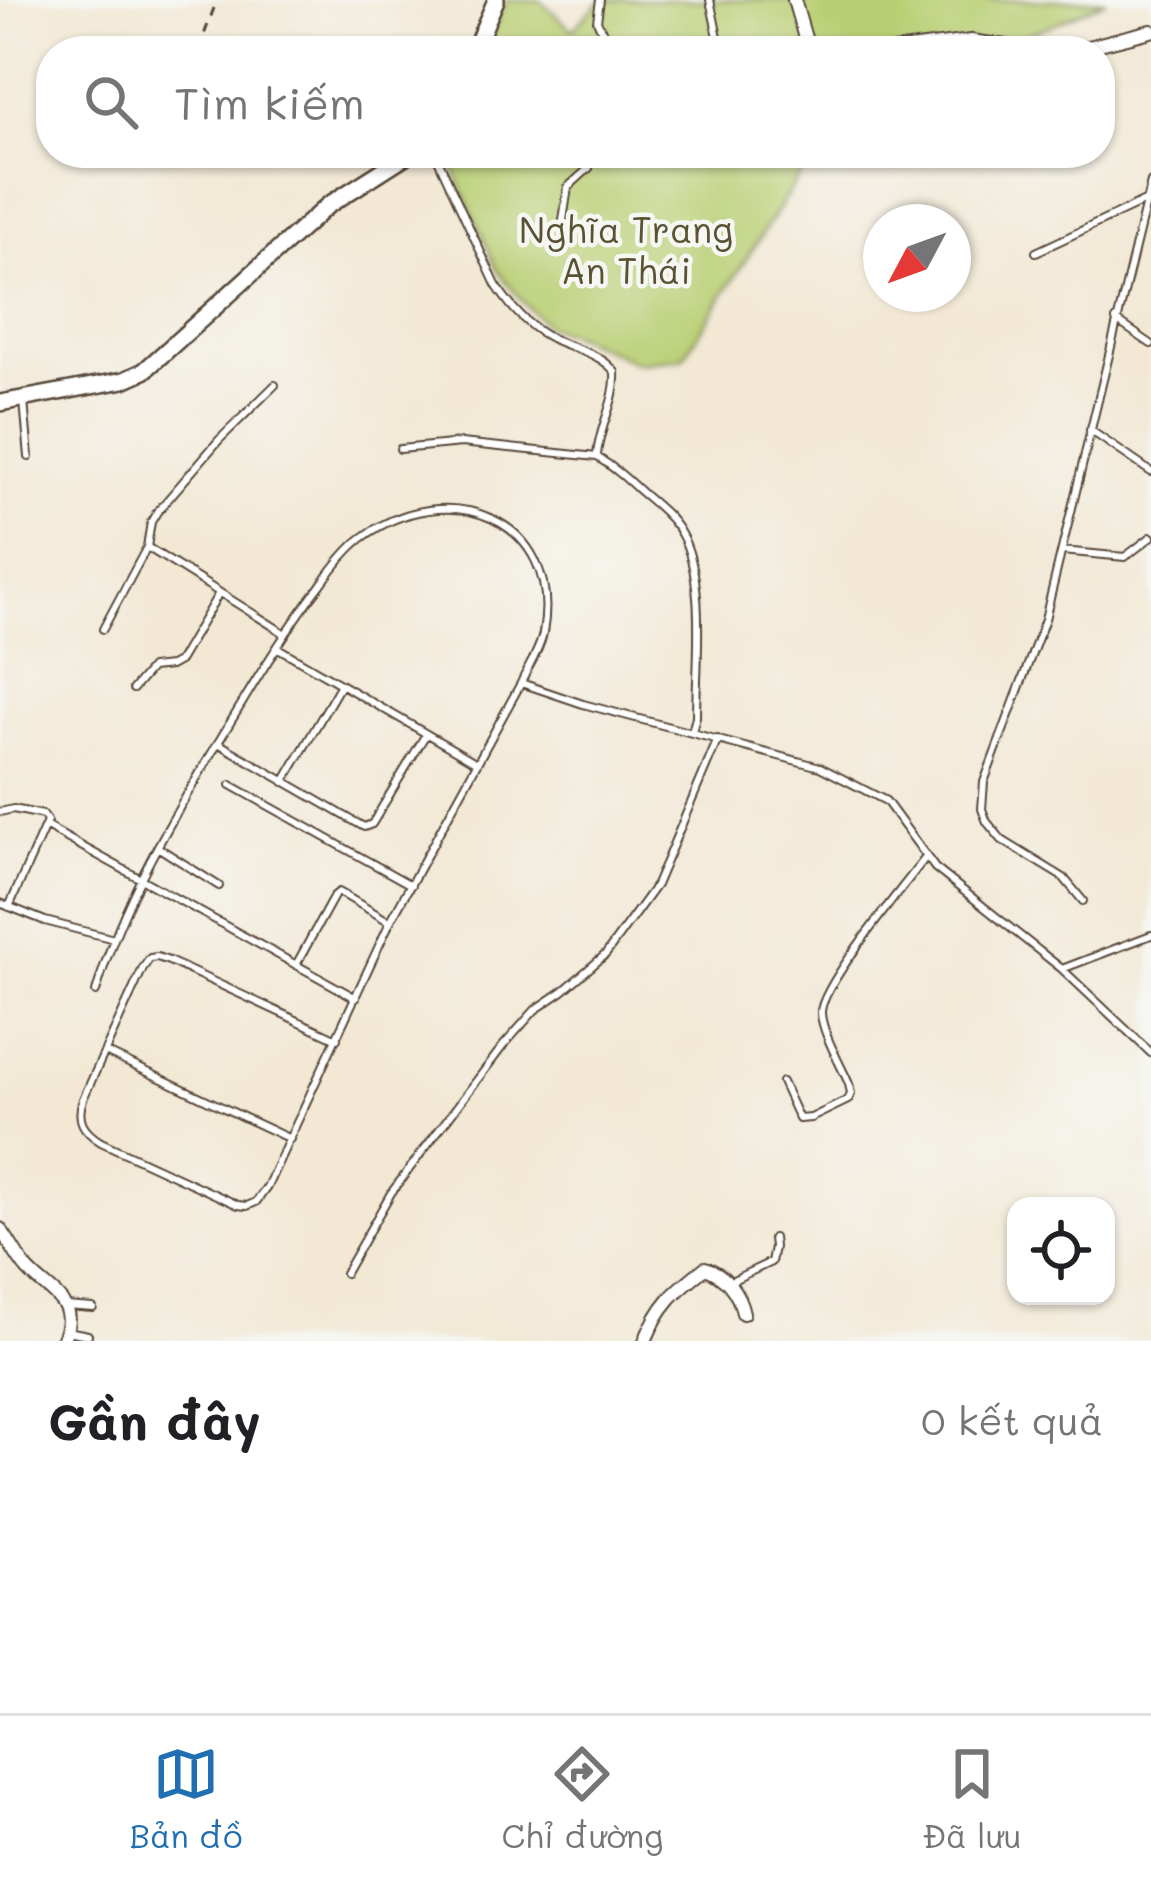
<!DOCTYPE html>
<html lang="vi">
<head>
<meta charset="utf-8">
<style>
	:root { --surface:#fff; --page:#f2f2f2; --text:#202124; --muted:#757577; --line:#e0e0e0; --accent:#1f6fb2 }
	body { margin:0; font-family:Mali,sans-serif; background:var(--page); color:var(--text) }
	.controls { position:absolute; right:36px; bottom:36px; display:grid; overflow:hidden; border-radius:24px; box-shadow:0 3px 9px #0004 }
	.controls button { width:108px; height:108px; display:grid; place-items:center; padding:0; border:0; border-bottom:3px solid var(--line); background:var(--surface); color:var(--text); font:60px sans-serif }
	.compass { position:absolute; left:863px; top:204px; width:108px; height:108px; border-radius:50%; background:var(--surface); box-shadow:0 3px 9px #0004; rotate:229deg }
	.list { margin:0; padding:0; list-style:none }
	h2 { display:flex; justify-content:space-between; align-items:center; height:156px; margin:0; padding:0 48px; font-size:51px }
	h2 small { font-size:39px; font-weight:400; color:var(--muted) }
	.icon { flex:none; width:66px; height:66px; fill:none; stroke:currentColor; stroke-width:2; stroke-linecap:round; stroke-linejoin:round }
	.map { position:relative; flex:none; width:1151px; height:1341px; overflow:hidden }
	.search { position:absolute; background:var(--surface); box-shadow:0 3px 9px #0004; left:36px; right:36px; top:36px; height:132px; display:flex; align-items:center; gap:30px; box-sizing:border-box; padding:0 42px; border-radius:48px; color:var(--muted); font-size:45px }
	.sheet { height:372px; background:var(--surface) }
	nav { display:flex; justify-content:space-around; align-items:center; box-sizing:border-box; height:168px; border-top:3px solid var(--line); background:var(--surface); font-size:33px; color:var(--muted) }
	nav a { display:grid; justify-items:center; gap:6px }
	nav .on { color:var(--accent) }
	.map>svg:first-child { display:block }
	.green { fill:#b9cf73; stroke:#7a7c48; stroke-width:3 }
	.lines { fill:none; stroke-linecap:round; stroke-linejoin:round }
	.service-casing { stroke:#564639; stroke-width:10 }
	.minor-casing { stroke:#564639; stroke-width:16 }
	.tertiary-casing { stroke:#564639; stroke-width:20 }
	.path { stroke:#564639; stroke-width:3; stroke-dasharray:9 9; stroke-linecap:butt }
	.service { stroke:#fff; stroke-width:6 }
	.minor { stroke:#fff; stroke-width:12 }
	.tertiary { stroke:#fff; stroke-width:15 }
	.labels { text-anchor:middle; stroke-width:9; stroke-linejoin:round; paint-order:stroke }
	.park-label { font-size:36px; fill:#5a5333; stroke:#f6f6f2 }
</style>
</head>
<body>
<div class="map">
<svg width="1151" height="1341" viewBox="0 0 1151 1341">
	<rect width="100%" height="100%" fill="#f6f6f2"/>
	<filter id="ink" filterUnits="userSpaceOnUse"><feTurbulence type="fractalNoise" baseFrequency=".00833" numOctaves="2"/><feDisplacementMap in="SourceGraphic" scale="24" xChannelSelector="R" yChannelSelector="G"/><feConvolveMatrix kernelMatrix="1 2 1 2 8 2 1 2 1" color-interpolation-filters="sRGB"/></filter>
	<filter id="wash" filterUnits="userSpaceOnUse"><feTurbulence type="fractalNoise" baseFrequency=".004" numOctaves="4" result="noise"/><feDisplacementMap in="SourceGraphic" scale="48" xChannelSelector="R" yChannelSelector="G"/><feGaussianBlur stdDeviation="2.7" result="paint"/><feColorMatrix in="noise" values="0 0 0 0 0 0 0 0 0 0 0 0 0 0 0 0 0 1.4 0 .05"/><feComposite in="paint" operator="in"/></filter>
	<g filter="url(#wash)">
		<rect width="100%" height="100%" fill="#f2e8d4"/>
		<path class="green" d="M506,0H540L572,30L602,0H1107L1049,26L982,51H484Z
			M447,153H814L683,358L637,363L581,338L547,327L519,298L496,268Z"/>
	</g>
	<g filter="url(#ink)">
		<g class="lines">
			<g class="service-casing">
				<path id="service" d="M600,0L597,21L613,51
					M710,0L721,51
					M435,153L496,285C509,305 524,323 545,335C568,349 598,350 615,372C617,401 598,428 597,457C614,467 627,479 641,492C655,504 671,516 680,532C707,576 696,666 696,717L692,732
					M770,153V154
					M562,227L568,187L589,168L594,153
					M1036,252L1147,200L1151,203
					M1116,320L1151,344
					M275,385L219,440L157,512L151,522L147,547L284,633
					M24,401L29,457
					M1090,430L1151,472
					M400,449L461,443L597,457
					M1062,551L1125,557L1151,537
					M103,629L147,547
					M278,648L477,763
					M133,689L151,668L170,666L179,661L219,593
					M218,743L364,827L372,824L426,734
					M284,782L341,684
					M231,785L411,885
					M0,812L13,809L43,815L47,821L45,826L356,998
					M159,848L219,886
					M1083,901L1064,878L1002,840L987,822L982,809L984,782L1045,619L1151,182
					M0,903L45,921L114,939
					M9,907L45,826
					M296,965L334,896L339,892L390,922
					M1062,969L1151,935
					M96,992C126,887 188,793 244,700C268,660 292,622 320,586C332,569 346,550 362,538C445,475 564,517 543,633C540,650 528,667 521,683
					M337,1039L169,961L157,957L150,958L143,968L83,1099C76,1120 83,1131 101,1142L238,1205L247,1206L256,1202L267,1187L390,922L521,683L583,704L820,767L886,801L935,868L1062,969L1151,1053
					M105,1052L290,1139
					M782,1082L799,1119L811,1118L848,1100L851,1094L849,1084C841,1065 822,1033 821,1013C819,988 906,883 926,857
					M345,1273L391,1193L503,1046L535,1010L563,991L606,954L656,885L718,739
					M731,1281L771,1262L774,1247L773,1238
					M66,1306L93,1308
					M67,1331L88,1335"/>
			</g>
			<g class="minor-casing">
				<path id="minor" d="M794,0L805,38L813,51
					M894,51L971,41L1040,51
					M1072,51L1151,31
					M0,1229C10,1241 17,1258 28,1270C50,1294 81,1302 62,1341
					M645,1341C660,1304 674,1292 705,1268C725,1274 739,1293 743,1313"/>
			</g>
			<g class="tertiary-casing">
				<path id="tertiary" d="M474,51L496,0
					M0,403L124,380L144,371L327,206L410,153"/>
			</g>
			<path class="path" d="M207,51L204,35L217,0"/>
			<use href="#service" class="service"/>
			<use href="#minor" class="minor"/>
			<use href="#tertiary" class="tertiary"/>
		</g>
	</g>
	<g class="labels">
		<g class="park-label">
			<text x="626" y="243">Nghĩa Trang<tspan x="626" dy="41">An Thái</tspan></text>
		</g>
	</g>
</svg>
<div class="controls">
<button><svg class="icon" aria-label="locate" viewBox="0 0 24 24"><circle cx="12" cy="12" r="6"/><path d="M12 2v4M12 18v4M2 12h4M18 12h4"/></svg></button>
</div>
<svg class="compass" viewBox="-18 -18 36 36"><path d="M0-13l5 13h-10z" fill="#e53935"/><path d="M0 13l5-13h-10z" fill="#757577"/></svg>
<div class="search"><svg class="icon" aria-label="search" viewBox="0 0 24 24"><circle cx="10" cy="10" r="6"/><path d="M15 15l6 6"/></svg>Tìm kiếm</div>
</div>
<section class="sheet">
<h2>Gần đây<small>0 kết quả</small></h2>
<ul class="list">
</ul>
</section>
<nav>
<a class="on"><svg class="icon" aria-label="map" viewBox="0 0 24 24"><path d="M3 6l6-2 6 2 6-2v14l-6 2-6-2-6 2zM9 4v14M15 6v14"/></svg>Bản đồ</a>
<a><svg class="icon" aria-label="directions" viewBox="0 0 24 24"><path d="M12 3l9 9-9 9-9-9zM9 14v-3h6M13 9l2 2-2 2"/></svg>Chỉ đường</a>
<a><svg class="icon" aria-label="saved" viewBox="0 0 24 24"><path d="M7 4h10v16l-5-4-5 4z"/></svg>Đã lưu</a>
</nav>
</body>
</html>
